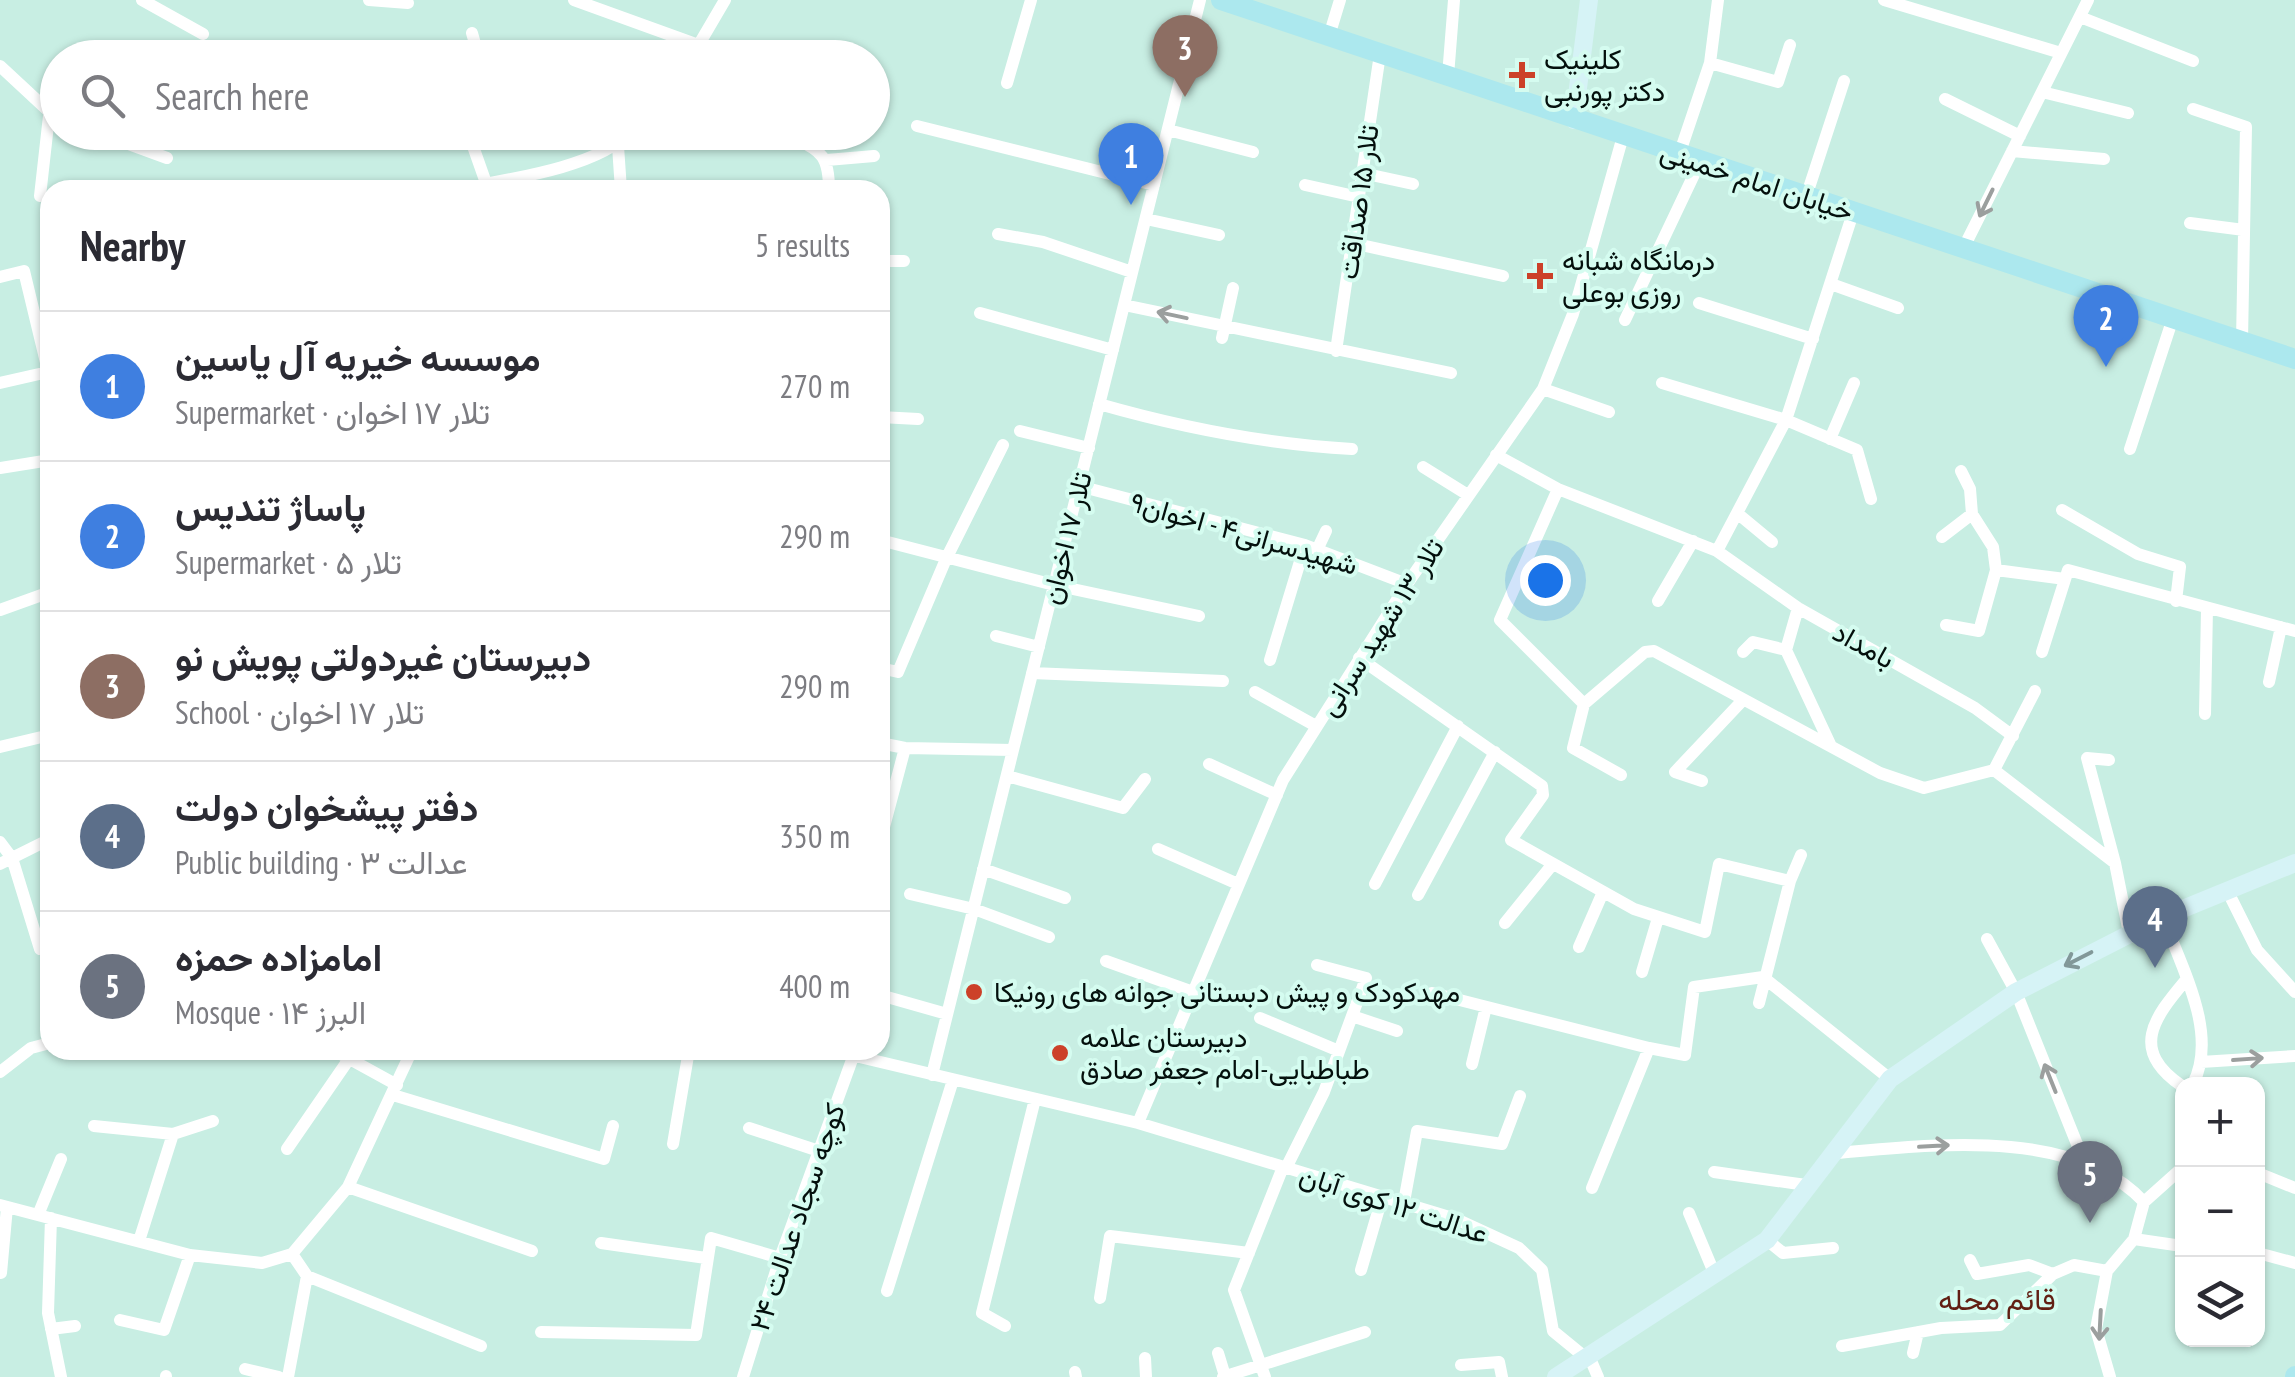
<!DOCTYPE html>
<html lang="en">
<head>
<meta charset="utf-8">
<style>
	:root { --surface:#fff; --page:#f7f7f7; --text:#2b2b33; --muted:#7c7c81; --line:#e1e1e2; --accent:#2563eb }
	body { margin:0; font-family:"PT Sans Narrow",Vazirmatn,sans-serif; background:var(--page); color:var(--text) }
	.controls { position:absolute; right:30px; bottom:30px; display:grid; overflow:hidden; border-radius:20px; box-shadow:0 2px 8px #0004 }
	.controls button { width:90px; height:90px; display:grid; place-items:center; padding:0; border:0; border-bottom:2px solid var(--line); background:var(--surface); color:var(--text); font:50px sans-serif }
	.you { position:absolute; left:1545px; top:580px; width:35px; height:35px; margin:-25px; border:8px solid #fff; border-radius:50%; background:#1a73e8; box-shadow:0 0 0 15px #1a73e833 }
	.badge { display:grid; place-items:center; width:65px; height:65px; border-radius:50%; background:var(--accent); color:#fff; font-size:32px; font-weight:700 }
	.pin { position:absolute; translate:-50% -82px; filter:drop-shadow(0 2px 5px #0008) }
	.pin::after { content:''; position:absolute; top:52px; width:35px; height:30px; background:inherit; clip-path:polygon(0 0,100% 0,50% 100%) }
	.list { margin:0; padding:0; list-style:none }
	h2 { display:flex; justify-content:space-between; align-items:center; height:130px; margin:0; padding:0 40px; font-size:42px }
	h2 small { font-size:32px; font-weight:400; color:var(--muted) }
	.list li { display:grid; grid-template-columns:65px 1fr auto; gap:30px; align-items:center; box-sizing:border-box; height:150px; padding:0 40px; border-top:2px solid var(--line) }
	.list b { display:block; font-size:38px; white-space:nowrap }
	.list p { margin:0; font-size:32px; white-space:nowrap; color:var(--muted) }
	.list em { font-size:32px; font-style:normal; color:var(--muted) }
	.icon { flex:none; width:55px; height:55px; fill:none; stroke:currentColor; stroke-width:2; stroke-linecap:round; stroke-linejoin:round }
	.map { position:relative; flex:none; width:2295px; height:1377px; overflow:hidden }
	.search { position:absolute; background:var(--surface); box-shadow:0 2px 8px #0004; left:40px; top:40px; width:850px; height:110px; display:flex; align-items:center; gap:25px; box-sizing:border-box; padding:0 35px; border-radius:55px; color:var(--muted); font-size:38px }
	.panel { position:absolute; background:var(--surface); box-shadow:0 2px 8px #0004; left:40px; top:180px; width:850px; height:880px; border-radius:30px }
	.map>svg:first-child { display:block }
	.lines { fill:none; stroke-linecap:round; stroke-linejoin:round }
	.street { stroke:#fff; stroke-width:12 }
	.secondary { stroke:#d6f3f6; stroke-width:18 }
	.primary { stroke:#ace8ee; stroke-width:20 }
	.oneway { stroke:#9b9f9e }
	.oneway2 { stroke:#829899 }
	.poi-dot { fill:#cc4129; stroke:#d5fcf0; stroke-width:4 }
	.labels { text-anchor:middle; stroke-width:8; stroke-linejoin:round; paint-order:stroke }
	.poi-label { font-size:28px; fill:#04100d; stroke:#d5fcf0; text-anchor:start }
	.street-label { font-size:28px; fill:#04100d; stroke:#d5fcf0 }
	.neighbourhood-label { font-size:30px; fill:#621f13; stroke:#d5fcf0 }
</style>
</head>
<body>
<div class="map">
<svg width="2295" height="1377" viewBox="0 0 2295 1377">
	<rect width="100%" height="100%" fill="#c8eee3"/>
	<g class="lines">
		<path class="street" d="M142,0L203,34
			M369,0L408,3
			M574,0L701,46
			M1884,0L2061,53
			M2080,17L2193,61
			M472,33L479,58
			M1329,36L1340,0
			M691,58L725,0
			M1710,63L1778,82L1790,45
			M0,66L56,118
			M1448,76L1454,0
			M1007,83L1031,0
			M2042,92L2128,113
			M1945,99L2020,136
			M2193,109L2246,127L2242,341
			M917,126L1154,185
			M1168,130L1253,152
			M96,132L167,158
			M468,132L486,183
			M784,132C817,151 829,149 829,190
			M271,143L293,132
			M618,146L621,190
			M2012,151L2104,159
			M1679,155L1710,63L1718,0
			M827,160L874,156
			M1362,173L1413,184
			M1305,185L1359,197
			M452,190C498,181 600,168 629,132
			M40,196L49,116
			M1806,197L1844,81
			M1146,219L1219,235
			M2190,223L2244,230
			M998,234L1043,242L1132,272
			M1352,243L1503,276
			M1963,249L2088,0
			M880,261H904
			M0,277L24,271L50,379
			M1831,284L1898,308
			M1699,303L1813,339
			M1124,305L1451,373
			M980,313L1113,350
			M1625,320L1700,162
			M1222,338L1233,288
			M1336,351L1380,54
			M0,383L48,372
			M1662,383L1786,420L1857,450L1871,499
			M1543,389L1609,412
			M1099,404C1183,428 1265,444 1352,449
			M880,417L918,419
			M1020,431L1089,448
			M1830,439L1854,383
			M2130,449L2173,318
			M1496,455L1558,489L1717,551L1798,608L1975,708L2013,736
			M1423,467L1468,495
			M0,468L50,460
			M1079,486L1305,545L1407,584
			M1558,489L1500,620L1584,704
			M2062,510L2138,554L2180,567L2176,601
			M1737,513L1772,542
			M1942,537L1972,514
			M880,540L1054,585L1199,616
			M1317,550L1326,531
			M1717,551L1786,420L1853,213
			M1996,570L2065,579
			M1658,601L1693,541
			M1798,608L1786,650L1830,744
			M0,610L50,592
			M1946,625L1979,631L1996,570L1993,547L1972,514L1970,489L1961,471
			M996,636L1039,647
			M1743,652L1753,642L1786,650
			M2042,652L2068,570L2295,631
			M1359,658L1542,786L1543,795L1511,840L1634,909L1705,932L1719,864L1790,881
			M1270,660L1305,545
			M880,668L898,672L946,559L1003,445
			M1032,673L1223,681
			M2269,682L2281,627
			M1255,692L1316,726
			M2205,714L2207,608
			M880,743L905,748L1013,750
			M0,747L50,735
			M2109,760L2087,758L2115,863
			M1209,764L1277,795
			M1994,770L2115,863L2129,933
			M1994,770L2035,691
			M1621,775L1573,748L1584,704L1645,652L1654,651L1880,773L1924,788L1994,770
			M1007,776L1123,808L1145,779
			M1702,781L1675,772L1742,701
			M0,842L12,858L40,949L50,947
			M880,842L905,748
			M1158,849L1238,884
			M0,864L50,839
			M983,869L1065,898
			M1375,884L1458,726
			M2227,890L2257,950L2295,992
			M910,894L974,909L1049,937
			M1418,895L1495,752
			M2163,917C2181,967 2219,1033 2193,1084
			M1505,923L1552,865
			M1987,939L2016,992L2085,1164
			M1579,947L1603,892
			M1106,961L1193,992
			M1642,972L1658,918
			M1763,977L1890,1079
			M1432,993L1649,1048
			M880,995L947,1014
			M1759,1003L1790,881L1801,855
			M1352,1016L1397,1031
			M1260,1018L1339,1051
			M830,1050L1138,1123L1456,1219L1519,1248L1542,1270L1553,1331L1586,1358
			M337,1052L397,1085
			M2201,1062L2295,1056
			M1472,1064L1486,1007
			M0,1072L31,1048L50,1043
			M932,1075L1200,0
			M2182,1086C2129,1050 2154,1018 2185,981
			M393,1095L604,1159L613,1126
			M1138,1123L1283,780L1407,584L1543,389L1573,314L1623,136
			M94,1126L173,1134L213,1121
			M749,1128L819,1151
			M673,1144L689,1050
			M287,1149L349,1059
			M1837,1153C1930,1145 2074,1126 2144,1202
			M1286,1168L1324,1092L1366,978L1317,965
			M1714,1172L1806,1185
			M2258,1173L2295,1188
			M348,1187L532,1251
			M1592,1188L1649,1048L1685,1055L1694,987L1763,977
			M1404,1202L1417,1131L1502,1144L1520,1096
			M0,1205L190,1255L262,1263L292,1254
			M1689,1213L1715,1275
			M38,1215L61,1159
			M51,1218L48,1313L61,1377
			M2134,1239L2182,1246
			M1767,1240L1783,1253L1833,1248
			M139,1241L173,1134
			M601,1243L706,1258
			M2258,1253L2295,1263
			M292,1254L348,1187L412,1050
			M292,1254L307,1276L481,1346
			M1970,1260L1977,1274L2029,1265L2053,1274
			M1361,1270L1382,1198
			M1,1273L7,1207
			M887,1291L953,1080
			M1100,1298L1110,1236L1249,1253
			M120,1320L164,1330L190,1255
			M1005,1326L982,1313L1035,1099
			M51,1329L75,1326
			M541,1332L696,1335L711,1238L780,1258
			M1842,1346L1941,1328L2000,1325L2053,1274L2074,1265L2107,1271
			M1218,1353L1225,1376
			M1913,1353L1918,1332
			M1589,1356L1598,1377
			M1145,1358L1146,1377
			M1461,1365L1499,1362L1502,1377
			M245,1369L279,1377
			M1075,1372L1076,1377
			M166,1377V1376
			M288,1377L307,1276
			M743,1377L780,1258L853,1057
			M1223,1377L1365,1332
			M1265,1377L1234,1290L1283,1167
			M2110,1377L2096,1329L2107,1271L2134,1239L2144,1202L2182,1168"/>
		<path class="secondary" d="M1574,120L1589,0
			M1556,1377L1767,1240L1890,1079L2016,992L2163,917L2295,863"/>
		<path class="primary" d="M1221,0L2295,359
			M2295,1377V1376"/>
	</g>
	<defs><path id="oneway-shaft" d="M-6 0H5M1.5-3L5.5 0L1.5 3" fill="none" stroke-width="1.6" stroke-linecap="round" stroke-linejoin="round" transform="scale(2.5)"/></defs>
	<g class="oneway">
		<use href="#oneway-shaft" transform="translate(1986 203) rotate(116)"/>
		<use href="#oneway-shaft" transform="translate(1172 315) rotate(-168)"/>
		<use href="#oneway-shaft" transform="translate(2248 1059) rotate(-4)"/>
		<use href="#oneway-shaft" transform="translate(2050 1078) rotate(-112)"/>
		<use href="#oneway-shaft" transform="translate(1934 1146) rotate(-3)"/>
		<use href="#oneway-shaft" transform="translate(2100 1325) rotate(93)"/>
	</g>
	<use class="oneway2" href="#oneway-shaft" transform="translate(2078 959) rotate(153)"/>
	<g class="poi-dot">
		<path d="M1517 60h10v10h10v10h-10v10h-10v-10h-10v-10h10z"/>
		<path d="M1535 261h10v10h10v10h-10v10h-10v-10h-10v-10h10z"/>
		<circle cx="974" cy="992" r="10"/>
		<circle cx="1060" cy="1053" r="10"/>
	</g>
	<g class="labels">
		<g class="poi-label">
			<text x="1544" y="69">کلینیک<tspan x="1544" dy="32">دکتر پورنبی</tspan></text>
			<text x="1562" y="270">درمانگاه شبانه<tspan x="1562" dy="32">روزی بوعلی</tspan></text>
			<text x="994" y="1002">مهدکودک و پیش دبستانی جوانه های رونیکا</text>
			<text x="1080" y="1047">دبیرستان علامه<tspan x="1080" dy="32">طباطبایی-امام جعفر صادق</tspan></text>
		</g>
		<g class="street-label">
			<text transform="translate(1757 181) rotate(18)" y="10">خیابان امام خمینی</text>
			<text transform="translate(1358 202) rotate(-82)" y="10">تلار ۱۵ صداقت</text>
			<text transform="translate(1244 533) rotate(16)" y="10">شهیدسرانی۴ - اخوان۹</text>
			<text transform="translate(1066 538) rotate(-76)" y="10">تلار ۱۷ اخوان</text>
			<text transform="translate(1381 627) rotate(-57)" y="10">تلار ۱۳ شهید سرانی</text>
			<text transform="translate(1864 645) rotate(29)" y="10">بامداد</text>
			<text transform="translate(1394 1204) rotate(18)" y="10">عدالت ۱۲ کوی آبان</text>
			<text transform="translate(797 1217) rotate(-71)" y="10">کوچه سجاد عدالت ۲۴</text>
		</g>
		<g class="neighbourhood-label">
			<text x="1997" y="1310">قائم محله</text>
		</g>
	</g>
</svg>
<div class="controls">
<button>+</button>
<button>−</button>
<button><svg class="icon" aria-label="layers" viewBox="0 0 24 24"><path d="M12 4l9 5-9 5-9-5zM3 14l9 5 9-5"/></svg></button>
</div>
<div class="you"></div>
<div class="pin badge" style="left:1131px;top:205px;background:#3f7fe0">1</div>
<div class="pin badge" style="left:2106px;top:367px;background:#3f7fe0">2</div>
<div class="pin badge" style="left:1185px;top:97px;background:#8d6e63">3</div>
<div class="pin badge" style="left:2155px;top:968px;background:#5c6f8a">4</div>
<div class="pin badge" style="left:2090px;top:1223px;background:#6b7280">5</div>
<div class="search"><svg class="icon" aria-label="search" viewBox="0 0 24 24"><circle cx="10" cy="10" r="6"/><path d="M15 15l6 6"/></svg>Search here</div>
<section class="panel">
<h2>Nearby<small>5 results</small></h2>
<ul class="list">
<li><span class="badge" style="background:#3f7fe0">1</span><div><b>موسسه خیریه آل یاسین</b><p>Supermarket · تلار ۱۷ اخوان</p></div><em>270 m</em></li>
<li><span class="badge" style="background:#3f7fe0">2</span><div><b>پاساژ تندیس</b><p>Supermarket · تلار ۵</p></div><em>290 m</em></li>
<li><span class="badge" style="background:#8d6e63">3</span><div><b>دبیرستان غیردولتی پویش نو</b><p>School · تلار ۱۷ اخوان</p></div><em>290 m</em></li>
<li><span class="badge" style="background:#5c6f8a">4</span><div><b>دفتر پیشخوان دولت</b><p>Public building · عدالت ۳</p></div><em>350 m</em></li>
<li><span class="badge" style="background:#6b7280">5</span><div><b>امامزاده حمزه</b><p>Mosque · البرز ۱۴</p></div><em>400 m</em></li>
</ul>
</section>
</div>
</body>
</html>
